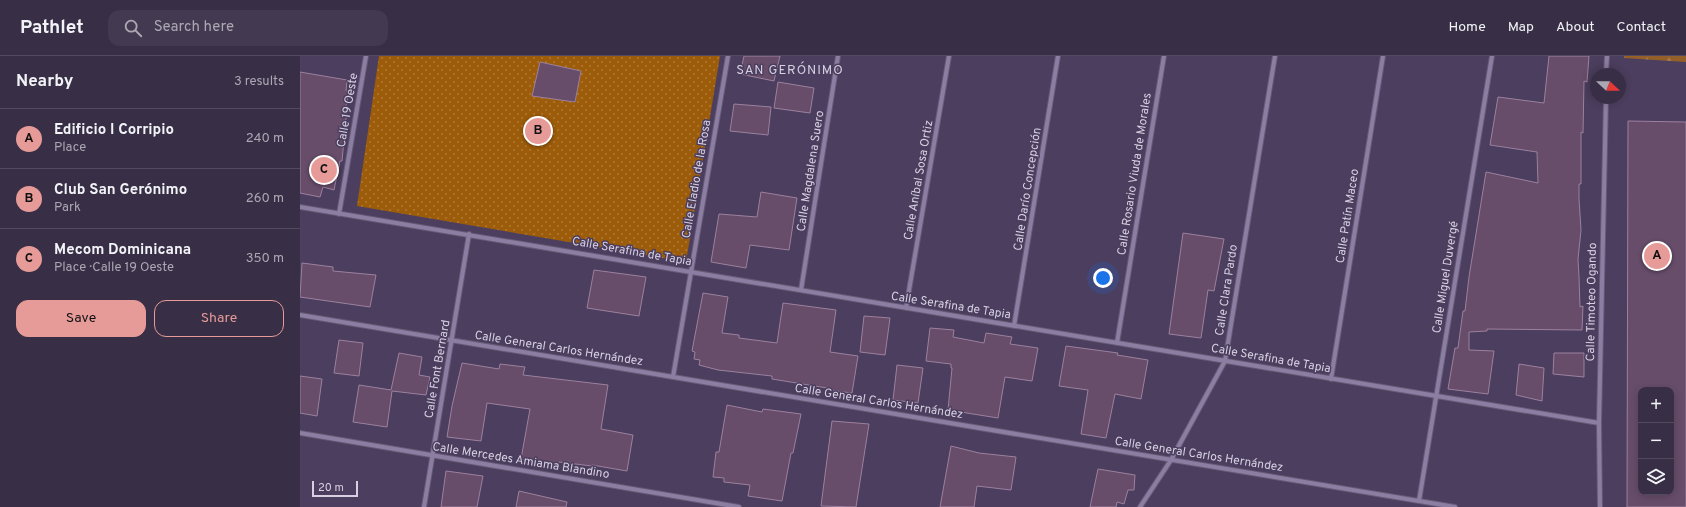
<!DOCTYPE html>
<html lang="en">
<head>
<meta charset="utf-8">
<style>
	:root { --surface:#382e46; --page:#433a51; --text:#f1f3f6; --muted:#aba8b3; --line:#524a5f; --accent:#e69b98 }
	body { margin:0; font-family:Overpass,sans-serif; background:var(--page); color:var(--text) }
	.controls { position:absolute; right:12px; bottom:12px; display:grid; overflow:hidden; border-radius:8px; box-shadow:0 2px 10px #0003 }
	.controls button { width:36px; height:36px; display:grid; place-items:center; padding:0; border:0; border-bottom:1px solid var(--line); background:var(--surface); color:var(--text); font:20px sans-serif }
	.compass { position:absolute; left:1290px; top:12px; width:36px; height:36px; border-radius:50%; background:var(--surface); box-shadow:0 2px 10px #0003; rotate:112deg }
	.scale { position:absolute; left:12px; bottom:10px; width:46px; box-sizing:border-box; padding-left:4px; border:2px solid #d7d0e3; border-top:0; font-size:11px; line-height:14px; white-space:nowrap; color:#d7d0e3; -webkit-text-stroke:3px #4b3e5e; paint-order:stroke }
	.you { position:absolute; left:803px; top:222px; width:14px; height:14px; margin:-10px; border:3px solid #fff; border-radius:50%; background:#1a73e8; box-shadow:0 0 0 6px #1a73e833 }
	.badge { display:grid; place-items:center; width:26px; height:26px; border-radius:50%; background:var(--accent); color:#111; font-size:13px; font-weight:700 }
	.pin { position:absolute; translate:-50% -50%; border:2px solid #fff; box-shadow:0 1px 4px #0006 }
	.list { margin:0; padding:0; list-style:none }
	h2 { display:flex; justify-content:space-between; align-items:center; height:52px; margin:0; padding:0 16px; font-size:17px }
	h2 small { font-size:13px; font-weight:400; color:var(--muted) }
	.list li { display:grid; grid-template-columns:26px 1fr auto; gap:12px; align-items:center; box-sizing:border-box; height:60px; padding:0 16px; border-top:1px solid var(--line) }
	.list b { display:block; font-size:15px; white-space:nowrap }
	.list p { margin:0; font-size:13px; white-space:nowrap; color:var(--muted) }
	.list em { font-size:13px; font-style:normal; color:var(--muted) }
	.actions { display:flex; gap:8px; padding:12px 16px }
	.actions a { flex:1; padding:9px 0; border:1px solid var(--accent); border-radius:12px; text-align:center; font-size:14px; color:var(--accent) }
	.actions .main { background:var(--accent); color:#111 }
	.icon { flex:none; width:22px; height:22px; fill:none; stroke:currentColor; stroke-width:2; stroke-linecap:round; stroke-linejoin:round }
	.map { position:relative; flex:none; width:1386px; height:451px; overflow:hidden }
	header { display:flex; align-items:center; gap:24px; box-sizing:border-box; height:56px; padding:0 20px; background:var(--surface); border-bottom:1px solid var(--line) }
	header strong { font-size:19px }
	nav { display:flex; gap:22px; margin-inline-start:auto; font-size:14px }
	.search { width:280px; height:36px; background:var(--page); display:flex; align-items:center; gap:10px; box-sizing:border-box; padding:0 14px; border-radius:12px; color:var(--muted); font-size:15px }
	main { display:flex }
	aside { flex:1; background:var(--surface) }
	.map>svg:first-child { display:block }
	.forest { fill:url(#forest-firs) }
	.park { fill:url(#park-dots) }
	.building { fill:#674d6a; stroke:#9c819f; fill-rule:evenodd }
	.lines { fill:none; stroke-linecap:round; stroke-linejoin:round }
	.street-casing { stroke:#665b76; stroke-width:6 }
	.street { stroke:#8c7ea2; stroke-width:4 }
	.labels { text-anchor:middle; stroke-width:3; stroke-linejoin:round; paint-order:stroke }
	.street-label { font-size:12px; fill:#d7d0e3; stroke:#4b3e5e }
	.neighbourhood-label { font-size:13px; letter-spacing:1px; fill:#d7d0e3; stroke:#4b3e5e }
</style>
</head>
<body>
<header>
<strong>Pathlet</strong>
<div class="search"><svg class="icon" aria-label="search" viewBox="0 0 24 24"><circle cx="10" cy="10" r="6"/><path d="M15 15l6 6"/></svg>Search here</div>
<nav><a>Home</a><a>Map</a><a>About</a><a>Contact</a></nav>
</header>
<main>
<aside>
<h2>Nearby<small>3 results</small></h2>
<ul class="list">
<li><span class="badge">A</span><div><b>Edificio I Corripio</b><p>Place</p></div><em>240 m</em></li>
<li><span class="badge">B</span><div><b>Club San Gerónimo</b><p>Park</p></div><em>260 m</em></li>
<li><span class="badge">C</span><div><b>Mecom Dominicana</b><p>Place · Calle 19 Oeste</p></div><em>350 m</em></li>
</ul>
<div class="actions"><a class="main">Save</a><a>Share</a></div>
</aside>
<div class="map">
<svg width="1386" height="451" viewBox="0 0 1386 451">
	<defs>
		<pattern id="forest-firs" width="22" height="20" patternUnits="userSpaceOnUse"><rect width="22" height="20" fill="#955f29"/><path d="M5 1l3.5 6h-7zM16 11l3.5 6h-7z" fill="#a87c52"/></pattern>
		<pattern id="park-dots" width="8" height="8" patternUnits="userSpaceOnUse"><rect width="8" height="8" fill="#9d5c09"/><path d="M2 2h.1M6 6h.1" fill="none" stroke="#ae7a39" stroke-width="1.8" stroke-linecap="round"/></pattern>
	</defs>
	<rect width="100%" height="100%" fill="#4b3e5e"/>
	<path class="forest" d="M1324,0H1386V6L1324,2Z"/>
	<path class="park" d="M79,0H420L386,206L57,150Z"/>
	<path class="building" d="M444,0H480L474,25L440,18Z
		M1249,0H1289L1287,26L1284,25L1283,77L1281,76V128H1279V143L1281,174L1278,203L1279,221L1280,251L1283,250L1282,274L1187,273V275L1169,276V294L1194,295L1188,338L1148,333L1155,292H1158L1163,255H1165L1169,221L1186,116L1238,127L1237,96L1190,89L1198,41L1244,47Z
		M240,6L281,15L275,46L232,40Z
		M0,16L47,24L46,35H49L46,50L47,51L42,105H40L34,134L23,131L20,141L0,137Z
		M478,26L514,32L510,57L474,52Z
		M434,48L471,51L468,79L430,75Z
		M1328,65L1386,66V451H1327ZM1341,334H1371V436H1341Z
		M461,136L497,142L489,194L450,189L446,212L411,206L419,158L457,161Z
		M883,177L924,183L914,235L908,234L901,282L869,278Z
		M2,207L33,211V215L76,219L70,251L0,241Z
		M294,214L346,221L339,260L287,252Z
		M403,237L428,241L422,277L439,279V282L477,287L483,247L536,254L530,296L558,300L552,337L527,334V332L472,323V320L418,314L399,309L400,304L394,303L395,296L392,295Z
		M564,260L590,262L585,299L560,296Z
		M630,272L654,274L653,281L684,287L686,277L712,281L710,288L738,292L732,325L705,321L698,362L648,354L652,312H651V308L626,305Z
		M39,284L63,287L59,320L34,317Z
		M766,290L818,297L817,299L848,304L841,343L815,338L806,382L781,378L788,334L759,330Z
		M99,297L122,301L119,319L130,321L126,339L92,335L87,371L53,366L59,329L91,334Z
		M1254,297H1284V321L1253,318Z
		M162,307L199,313L200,308L225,311L223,319L308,329L301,373L333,379L327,415L292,409V410L259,406L258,408L221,403L230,353L187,347L181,385L147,381L152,350Z
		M1219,308L1244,312L1242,345L1216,339Z
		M597,309L623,312L618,347L593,344Z
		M0,320L22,323L17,360L0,357Z
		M427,349L462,356L463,353L501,358L493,397H491L482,445L448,440L450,429L424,426V422L413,421L416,396H419Z
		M532,365L569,368L556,451L521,450Z
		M651,390L679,397L716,401L711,434L677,430L674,451H640Z
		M798,413L835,419L834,434H828L824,448L817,446L816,451H790Z
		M146,415L183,420L177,451H141Z
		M219,435L267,446L266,451H216Z"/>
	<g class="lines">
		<g class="street-casing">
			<path id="street" d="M1306,18L1307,0
				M0,151L1299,367
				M39,158L66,0
				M501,234L538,0
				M606,252L649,0
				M0,259L1155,451
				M714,270L758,0
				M817,287L864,0
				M373,321L428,0
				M1031,323L1083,0
				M0,377L439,451
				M1119,445L1192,0
				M124,451L169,178
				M840,451L871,404L925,305L975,0
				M1300,451L1299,367L1306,42"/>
		</g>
		<use href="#street" class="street"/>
	</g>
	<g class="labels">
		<g class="street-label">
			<text transform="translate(47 54) rotate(-80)" y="4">Calle 19 Oeste</text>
			<text transform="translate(510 115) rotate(-81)" y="4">Calle Magdalena Suero</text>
			<text transform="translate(834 118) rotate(-81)" y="4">Calle Rosario Viuda de Morales</text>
			<text transform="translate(396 123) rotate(-80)" y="4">Calle Eladio de la Rosa</text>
			<text transform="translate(618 124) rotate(-80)" y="4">Calle Aníbal Sosa Ortiz</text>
			<text transform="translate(727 133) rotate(-81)" y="4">Calle Darío Concepción</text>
			<text transform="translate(1047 160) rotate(-81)" y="4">Calle Patín Maceo</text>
			<text transform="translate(332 195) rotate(10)" y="4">Calle Serafina de Tapia</text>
			<text transform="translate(1145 221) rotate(-81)" y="4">Calle Miguel Duvergé</text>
			<text transform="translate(926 234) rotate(-81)" y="4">Calle Clara Pardo</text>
			<text transform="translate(1291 246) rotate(-89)" y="4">Calle Timoteo Ogando</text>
			<text transform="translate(651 249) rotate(9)" y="4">Calle Serafina de Tapia</text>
			<text transform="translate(259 292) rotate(9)" y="4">Calle General Carlos Hernández</text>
			<text transform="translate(971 302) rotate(10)" y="4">Calle Serafina de Tapia</text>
			<text transform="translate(137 313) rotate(-80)" y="4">Calle Font Bernard</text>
			<text transform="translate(579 345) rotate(9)" y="4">Calle General Carlos Hernández</text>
			<text transform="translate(899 398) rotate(9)" y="4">Calle General Carlos Hernández</text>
			<text transform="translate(221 404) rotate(9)" y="4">Calle Mercedes Amiama Blandino</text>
		</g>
		<g class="neighbourhood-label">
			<text x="490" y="18">SAN GERÓNIMO</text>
		</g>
	</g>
</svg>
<div class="controls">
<button>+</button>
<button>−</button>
<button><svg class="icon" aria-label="layers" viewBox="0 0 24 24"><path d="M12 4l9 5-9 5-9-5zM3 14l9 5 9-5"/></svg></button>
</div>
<svg class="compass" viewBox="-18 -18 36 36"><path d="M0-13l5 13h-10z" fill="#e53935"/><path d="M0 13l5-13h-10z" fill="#aba8b3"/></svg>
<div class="scale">20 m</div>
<div class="you"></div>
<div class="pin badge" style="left:1357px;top:200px">A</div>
<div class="pin badge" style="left:238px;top:75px">B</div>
<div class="pin badge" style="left:24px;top:114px">C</div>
</div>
</main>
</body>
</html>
